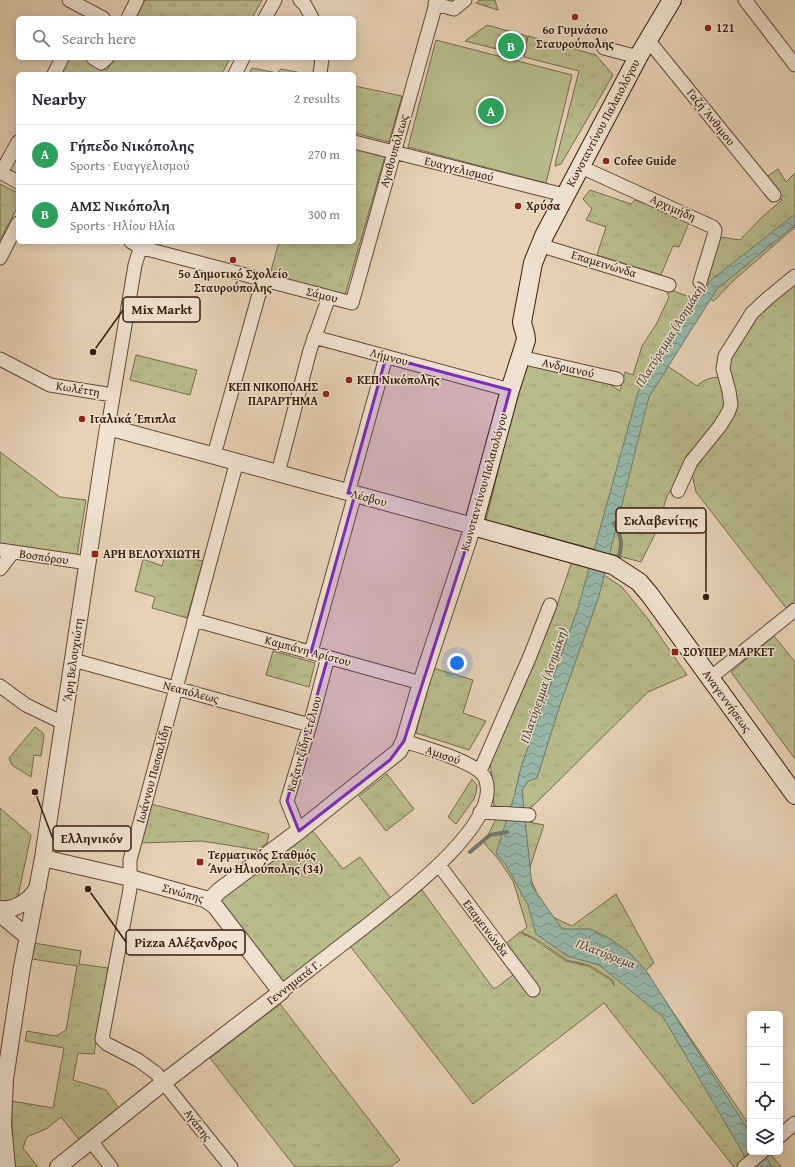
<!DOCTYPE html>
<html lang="en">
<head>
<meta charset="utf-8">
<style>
	:root { --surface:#fff; --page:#f7f7f7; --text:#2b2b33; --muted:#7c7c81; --line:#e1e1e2; --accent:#ea580c }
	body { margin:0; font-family:"Gentium Book Plus",serif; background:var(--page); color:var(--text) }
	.controls { position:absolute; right:12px; bottom:12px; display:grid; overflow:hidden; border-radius:6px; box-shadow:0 2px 10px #0003 }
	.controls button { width:36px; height:36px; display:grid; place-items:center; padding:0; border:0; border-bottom:1px solid var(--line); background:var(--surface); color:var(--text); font:20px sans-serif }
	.you { position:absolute; left:457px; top:663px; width:14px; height:14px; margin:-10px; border:3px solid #fff; border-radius:50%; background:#1a73e8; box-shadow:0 0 0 6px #1a73e833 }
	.badge { display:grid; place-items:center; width:26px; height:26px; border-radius:50%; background:var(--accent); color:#fff; font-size:13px; font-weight:700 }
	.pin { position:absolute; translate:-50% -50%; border:2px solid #fff; box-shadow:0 1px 4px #0006 }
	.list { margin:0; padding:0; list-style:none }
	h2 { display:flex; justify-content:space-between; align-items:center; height:52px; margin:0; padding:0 16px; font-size:17px }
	h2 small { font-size:13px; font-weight:400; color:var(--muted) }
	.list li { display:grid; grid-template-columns:26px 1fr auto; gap:12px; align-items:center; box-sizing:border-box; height:60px; padding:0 16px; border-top:1px solid var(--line) }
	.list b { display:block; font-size:15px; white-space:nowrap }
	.list p { margin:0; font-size:13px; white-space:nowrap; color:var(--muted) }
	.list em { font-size:13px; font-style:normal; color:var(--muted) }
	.icon { flex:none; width:22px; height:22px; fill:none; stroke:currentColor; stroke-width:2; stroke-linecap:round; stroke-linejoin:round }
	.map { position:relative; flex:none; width:795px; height:1167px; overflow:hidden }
	.search { position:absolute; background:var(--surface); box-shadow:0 2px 10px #0003; left:16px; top:16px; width:340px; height:44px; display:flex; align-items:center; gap:10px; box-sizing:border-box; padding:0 14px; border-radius:6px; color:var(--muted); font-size:15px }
	.panel { position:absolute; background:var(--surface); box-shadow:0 2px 10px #0003; left:16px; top:72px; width:340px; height:172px; border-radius:6px }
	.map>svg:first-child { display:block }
	.grass { fill:url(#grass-tufts); stroke:#776a4c }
	.garden { fill:#b8bb8c; stroke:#776a4c }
	.water { fill:url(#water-waves); stroke:#70796b }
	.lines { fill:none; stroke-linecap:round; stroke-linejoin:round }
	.stream { stroke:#70796b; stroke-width:4 }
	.minor-casing { stroke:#624836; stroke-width:15 }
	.tertiary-casing { stroke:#624836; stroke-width:18 }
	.secondary-casing { stroke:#361a0c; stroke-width:20 }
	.minor { stroke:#efe2d0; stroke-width:13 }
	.tertiary { stroke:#efe2d0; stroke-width:16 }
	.secondary { stroke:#efe2d0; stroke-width:18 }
	.marked { fill:#7b2cbf; fill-opacity:0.2; stroke:#7b2cbf; stroke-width:3; stroke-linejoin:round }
	.poi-dot { fill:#8f2418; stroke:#efe2d0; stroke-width:1.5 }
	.labels { text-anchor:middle; stroke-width:3; stroke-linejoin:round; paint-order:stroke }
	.poi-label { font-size:12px; font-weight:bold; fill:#361a0c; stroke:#efe2d0; text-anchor:start }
	.street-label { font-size:12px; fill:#361a0c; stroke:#efe2d0 }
	.water-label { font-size:13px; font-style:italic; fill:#53493b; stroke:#efe2d0 }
	.leader { fill:none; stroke:#361a0c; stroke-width:1.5 }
	.callout-dot { fill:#361a0c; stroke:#efe2d0; stroke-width:1.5 }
	.callout { fill:#efe2d0; stroke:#361a0c; stroke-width:1.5 }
	.callout-label { font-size:13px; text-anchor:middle; font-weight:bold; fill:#361a0c }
</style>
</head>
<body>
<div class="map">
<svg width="795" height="1167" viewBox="0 0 795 1167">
	<defs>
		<pattern id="grass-tufts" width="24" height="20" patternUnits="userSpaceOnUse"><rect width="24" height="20" fill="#b8bb8c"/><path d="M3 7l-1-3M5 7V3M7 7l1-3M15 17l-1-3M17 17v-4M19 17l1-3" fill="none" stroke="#9fa078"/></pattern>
		<pattern id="water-waves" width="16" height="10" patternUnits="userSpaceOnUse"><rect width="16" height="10" fill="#97b8aa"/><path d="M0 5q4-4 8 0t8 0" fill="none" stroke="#7c9589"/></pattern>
	</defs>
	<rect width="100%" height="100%" fill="#e7d2b6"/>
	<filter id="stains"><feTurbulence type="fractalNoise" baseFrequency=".005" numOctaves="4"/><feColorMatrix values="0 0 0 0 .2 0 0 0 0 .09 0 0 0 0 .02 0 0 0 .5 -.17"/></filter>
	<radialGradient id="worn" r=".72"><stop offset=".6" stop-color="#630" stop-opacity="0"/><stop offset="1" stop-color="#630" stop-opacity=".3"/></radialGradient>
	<path class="grass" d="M145,0H262L252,18H136Z
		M480,0H495L498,10L476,3Z
		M487,25L527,36L526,42L500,35L497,49L465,41Z
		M528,36L596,55L613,75L561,164L555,166V164L579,71L524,57Z
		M69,58H84L107,70L114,58H230L222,74H61Z
		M252,68L277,73L281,69L307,74H249Z
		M355,86L402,96L389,142L354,133V87Z
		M354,148L385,156L345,295L270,274L279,242H354Z
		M778,169L786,182L795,173V227L733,281L714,301L695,293L697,283L720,237L740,240L761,218L782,200L762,180Z
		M0,184L18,193V206L0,240Z
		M590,190L631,204L635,200L652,206L689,223L679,247L673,246L661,275L597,255L606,227L586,220L592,209L583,199Z
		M795,282V600L786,608L696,492L692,474L695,467L731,416L728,361L761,312Z
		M665,288L698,300L659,360L697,386C702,380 710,378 718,377L721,380L726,405L667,496L656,532L641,562L486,520L525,362L609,384L620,391L625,372L633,375L642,346L657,323L669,297Z
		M136,355L197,370L190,395L130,380Z
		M0,452L60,497L86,500L77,556L7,547L0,543Z
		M166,552L203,561L187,618L152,608L155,597L135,591L143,559L162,566Z
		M572,561L601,573L622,587L648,619L687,675L648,692L532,807L526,809L494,806L492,776L490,763L505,725L511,716L518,701L553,617Z
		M774,636L795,662V759L731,672Z
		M273,651L315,663L309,687L266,675Z
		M433,668L473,680L463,713L486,721L469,750L416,733Z
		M35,727L43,733L44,736L41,756L34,755L31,777L12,765L9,758Z
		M387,774L414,809L386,831L359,796Z
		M472,779L477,785L476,793L474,799L456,824L448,817Z
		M151,804L269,834L267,843L258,850L202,841L140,843Z
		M0,808L31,835L14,915L0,903Z
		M496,819H513L544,825L528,873L546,914L572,926L616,894L654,963L645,971L750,1126V1152H769L781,1167H734L604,1003L473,1104L350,946L422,890L493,988H496L522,968L504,945L520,932L535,940L566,961L588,966L612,981L614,986L613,980L589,965L567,960L536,939L521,932L527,927L513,881L499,860L484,843Z
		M312,830L343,869L360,857L392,900L287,982L282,981L221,903L223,896Z
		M34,943L81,951L79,964L108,968L94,1054L78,1053L73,1080L106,1090L121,1111L81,1142L61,1117L46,1129L27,1137L23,1148L38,1167H15L13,1149L11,1101L53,1108L64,1048L25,1041L27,1031L56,1036L66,1030L77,966L32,959Z
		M280,1004L400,1160L390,1167H295L210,1058Z"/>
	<path class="garden" d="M436,40L572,75L546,183L408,147Z"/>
	<path class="water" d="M795,214V225L717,289L649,397L599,596L560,705L537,778L528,781L522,790L532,886L562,929H590L607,937L628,951L647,972L750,1133V1152H763L772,1167H747L743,1153L663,1017L599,965L567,956L536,934L528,905L506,865L496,853L514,797L521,767L578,608L638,392L711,280Z"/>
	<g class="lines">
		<path class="stream" d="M614,523C623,539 622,544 618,562
			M470,852L490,835L507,832"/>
		<g class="minor-casing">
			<path id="minor" d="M69,0L103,18
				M300,0L305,5L312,18
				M745,0L795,65
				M435,4L454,9L465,0
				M128,18L137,0
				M265,18L275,0
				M648,40L774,195
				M604,48L638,57
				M93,58L101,63L107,58
				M54,74L62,58
				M235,74L243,58
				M320,74L322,58
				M354,142L564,195
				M581,167L713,227L715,230L714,236L700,282
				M0,172L18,182
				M1,173L18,142
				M131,242L143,248L352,303L437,0
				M539,245L669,285
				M0,258L18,223
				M314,337L510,390
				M520,357L617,379
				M0,359L50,385L113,395
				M108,427L135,265L139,252L144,242
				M214,455L263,280
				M278,473L310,350L329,297
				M678,491L691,462L720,426L728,413L731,405L729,391L723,369L725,356L752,313L768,298L795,276
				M348,493L386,357
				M0,550L88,563
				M0,569L13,552
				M194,620L421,683
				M311,652L355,494
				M73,660L310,725
				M710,678L795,610
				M0,686L26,705L63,723
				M480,771L530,656L550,605
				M480,812L529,815
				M299,831L287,801L310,725L328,657
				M439,865L533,990
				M281,992C308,971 335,950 362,929C392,905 505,823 485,778C478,762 422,747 404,741
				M780,1136L795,1123
				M91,1141L111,1167
				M231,1167L156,1073L138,1060L107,1044L102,1039L130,889V860L237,461
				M744,1167L762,1152"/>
		</g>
		<g class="tertiary-casing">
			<path id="tertiary" d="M43,858L130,878L205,899L215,906L281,992L164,1082L58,1167
				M0,909C15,911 31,900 38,887
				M0,914L28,937
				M7,1167L3,1124L5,1079L22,967L43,858L108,427L473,526L421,683L404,741L399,751L299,831L219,891L209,901"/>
		</g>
		<g class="secondary-casing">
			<path id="secondary" d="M672,0L638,57L544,236L533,263L522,322C523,329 526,333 526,340L510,390L473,526L613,565L639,582L650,595L795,795"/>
		</g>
		<use href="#minor" class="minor"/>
		<use href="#tertiary" class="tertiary"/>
		<use href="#secondary" class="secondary"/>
	</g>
	<path class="marked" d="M386,357L510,390L473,526L404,741L390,760L299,831L287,801L328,657L311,652L355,494L348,493Z"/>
	<g class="poi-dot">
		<circle cx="575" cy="17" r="4"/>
		<circle cx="708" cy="28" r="4"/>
		<circle cx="606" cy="161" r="4"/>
		<circle cx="518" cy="206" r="4"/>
		<circle cx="233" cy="260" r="4"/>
		<circle cx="349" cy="380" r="4"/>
		<circle cx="326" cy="394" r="4"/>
		<circle cx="82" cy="419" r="4"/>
		<rect x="91" y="550" width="8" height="8" rx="2"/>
		<rect x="671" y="648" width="8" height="8" rx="2"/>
		<rect x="196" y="858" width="8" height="8" rx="2"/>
	</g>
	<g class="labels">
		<g class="poi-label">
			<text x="716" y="32">121</text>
			<text x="575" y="34" text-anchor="middle">6ο Γυμνάσιο<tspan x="575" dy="14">Σταυρούπολης</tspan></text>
			<text x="614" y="165">Cofee Guide</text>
			<text x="526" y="210">Χρύσα</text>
			<text x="233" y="278" text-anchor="middle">5ο Δημοτικό Σχολείο<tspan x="233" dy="14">Σταυρούπολης</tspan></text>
			<text x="357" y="384">ΚΕΠ Νικόπολης</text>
			<text x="318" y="391" text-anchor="end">ΚΕΠ ΝΙΚΟΠΟΛΗΣ<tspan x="318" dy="14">ΠΑΡΑΡΤΗΜΑ</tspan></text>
			<text x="90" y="423">Ιταλικά Έπιπλα</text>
			<text x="103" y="558">ΑΡΗ ΒΕΛΟΥΧΙΩΤΗ</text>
			<text x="683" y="656">ΣΟΥΠΕΡ ΜΑΡΚΕΤ</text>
			<text x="208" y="859">Τερματικός Σταθμός<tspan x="208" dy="14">Άνω Ηλιούπολης (34)</tspan></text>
		</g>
		<g class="street-label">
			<text transform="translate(711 117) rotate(51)" y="4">Γαζή Άνθιμου</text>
			<text transform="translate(603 123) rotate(-62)" y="4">Κωνσταντίνου Παλαιολόγου</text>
			<text transform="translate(394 151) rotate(-74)" y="4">Αγαθουπόλεως</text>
			<text transform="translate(459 169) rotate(14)" y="4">Ευαγγελισμού</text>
			<text transform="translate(673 208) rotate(24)" y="4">Αρχιμήδη</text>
			<text transform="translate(604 264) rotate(17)" y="4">Επαμεινώνδα</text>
			<text transform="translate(322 295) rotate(14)" y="4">Σάμου</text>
			<text transform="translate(389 357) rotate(15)" y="4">Λήμνου</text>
			<text transform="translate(568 368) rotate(13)" y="4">Ανδριανού</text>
			<text transform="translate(78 389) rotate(9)" y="4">Κωλέττη</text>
			<text transform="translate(484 482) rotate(-74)" y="4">Κωνσταντίνου Παλαιολόγου</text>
			<text transform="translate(369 498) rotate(15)" y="4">Λέσβου</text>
			<text transform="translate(44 557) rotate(8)" y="4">Βοσπόρου</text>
			<text transform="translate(308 651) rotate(15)" y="4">Καμπάνη Αρίστου</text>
			<text transform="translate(73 660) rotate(-82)" y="4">Άρη Βελουχιώτη</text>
			<text transform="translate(191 692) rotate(15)" y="4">Νεαπόλεως</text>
			<text transform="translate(727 701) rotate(54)" y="4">Αναγεννήσεως</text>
			<text transform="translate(304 744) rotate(-74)" y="4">Καζαντζίδη Στέλιου</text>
			<text transform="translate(443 755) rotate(19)" y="4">Αμισού</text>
			<text transform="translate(153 774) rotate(-75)" y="4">Ιωάννου Πασσαλίδη</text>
			<text transform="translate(183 893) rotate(16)" y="4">Σινώπης</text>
			<text transform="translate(486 928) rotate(53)" y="4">Επαμεινώνδα</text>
			<text transform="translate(294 982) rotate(-38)" y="4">Γεννηματά Γ.</text>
			<text transform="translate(198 1125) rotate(52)" y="4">Αγάπης</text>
		</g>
		<g class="water-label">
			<text transform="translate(670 334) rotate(-58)" y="5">Πλατύρεμμα (Ασημάκη)</text>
			<text transform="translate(543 685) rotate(-71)" y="5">Πλατύρεμμα (Ασημάκη)</text>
			<text transform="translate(606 953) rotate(21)" y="5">Πλατύρρεμα</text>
		</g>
	</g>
	<path class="leader" d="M93 352L123 310M706 597L706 521M35 792L53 839M88 889L126 942"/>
	<g class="callout-dot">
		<circle cx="93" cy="352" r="4"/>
		<circle cx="706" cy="597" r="4"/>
		<circle cx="35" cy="792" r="4"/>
		<circle cx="88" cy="889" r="4"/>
	</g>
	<g class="callout">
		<rect x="123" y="297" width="77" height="25" rx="4"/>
		<rect x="616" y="508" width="90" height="25" rx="4"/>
		<rect x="53" y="826" width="78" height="25" rx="4"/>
		<rect x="126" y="930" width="119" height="25" rx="4"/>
	</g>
	<g class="callout-label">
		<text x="162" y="314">Mix Markt</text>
		<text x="661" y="525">Σκλαβενίτης</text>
		<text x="92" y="843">Ελληνικόν</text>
		<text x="186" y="947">Pizza Αλέξανδρος</text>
	</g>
	<rect width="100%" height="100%" filter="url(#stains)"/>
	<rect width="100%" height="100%" fill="url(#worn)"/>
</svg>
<div class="controls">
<button>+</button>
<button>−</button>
<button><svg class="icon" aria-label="locate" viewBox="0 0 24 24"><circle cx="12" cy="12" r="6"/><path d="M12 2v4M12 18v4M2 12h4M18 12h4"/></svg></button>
<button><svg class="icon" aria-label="layers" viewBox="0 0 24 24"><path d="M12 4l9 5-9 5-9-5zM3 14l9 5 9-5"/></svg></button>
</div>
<div class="you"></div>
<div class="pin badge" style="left:491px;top:111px;background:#2e9e5b">A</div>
<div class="pin badge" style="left:511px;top:46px;background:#2e9e5b">B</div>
<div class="search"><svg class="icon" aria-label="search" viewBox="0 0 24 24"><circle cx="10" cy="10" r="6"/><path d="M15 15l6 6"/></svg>Search here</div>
<section class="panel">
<h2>Nearby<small>2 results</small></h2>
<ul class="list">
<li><span class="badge" style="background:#2e9e5b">A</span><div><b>Γήπεδο Νικόπολης</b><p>Sports · Ευαγγελισμού</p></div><em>270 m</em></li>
<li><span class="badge" style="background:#2e9e5b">B</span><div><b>ΑΜΣ Νικόπολη</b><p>Sports · Ηλίου Ηλία</p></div><em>300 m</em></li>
</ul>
</section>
</div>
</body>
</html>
